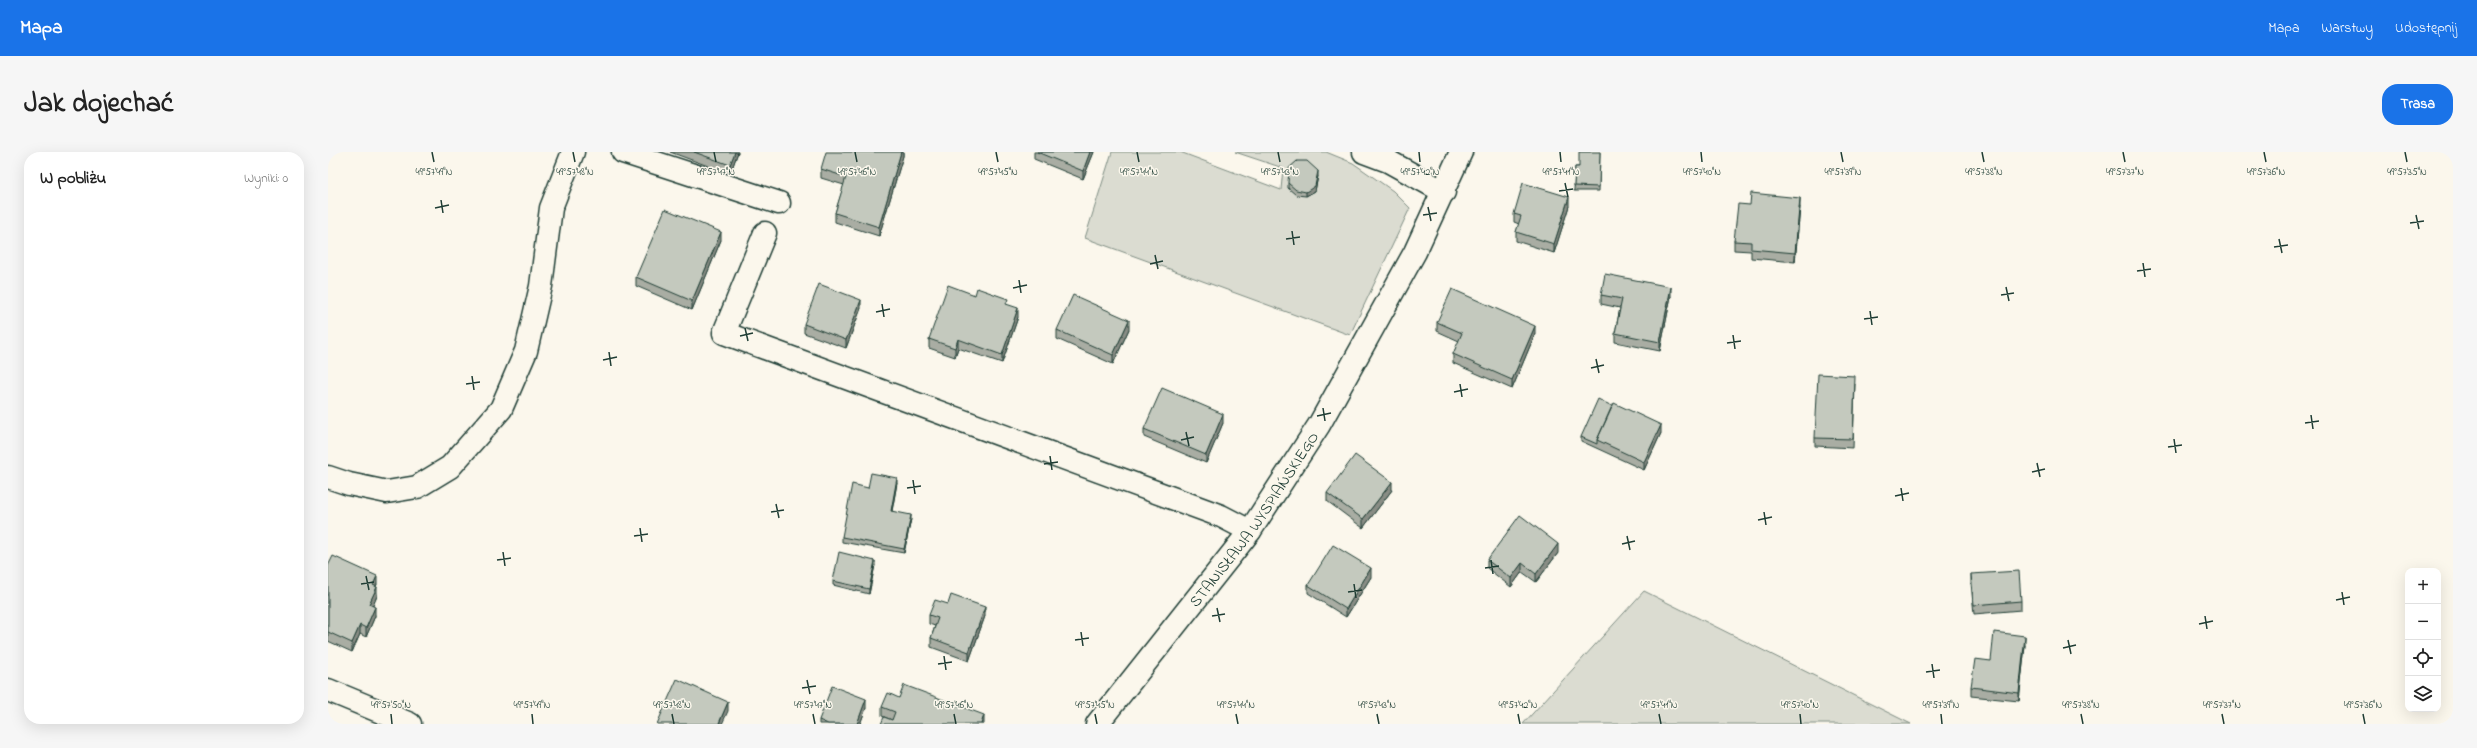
<!DOCTYPE html>
<html lang="pl">
<head>
<meta charset="utf-8">
<style>
	:root { --surface:#fff; --page:#f6f6f6; --text:#222; --muted:#767676; --line:#e0e0e0; --accent:#1a73e8 }
	body { margin:0; font-family:"Indie Flower",sans-serif; background:var(--page); color:var(--text) }
	.controls { position:absolute; right:12px; bottom:12px; display:grid; overflow:hidden; border-radius:8px; box-shadow:0 4px 16px #0002 }
	.controls button { width:36px; height:36px; display:grid; place-items:center; padding:0; border:0; border-bottom:1px solid var(--line); background:var(--surface); color:var(--text); font:20px sans-serif }
	.list { margin:0; padding:0; list-style:none }
	h2 { display:flex; justify-content:space-between; align-items:center; height:52px; margin:0; padding:0 16px; font-size:17px }
	h2 small { font-size:13px; font-weight:400; color:var(--muted) }
	.icon { flex:none; width:22px; height:22px; fill:none; stroke:currentColor; stroke-width:2; stroke-linecap:round; stroke-linejoin:round }
	.map { position:relative; flex:none; width:2125px; height:572px; overflow:hidden; border-radius:16px }
	header { display:flex; align-items:center; gap:24px; box-sizing:border-box; height:56px; padding:0 20px; background:var(--accent); color:#fff }
	header strong { font-size:19px }
	nav { display:flex; gap:22px; margin-inline-start:auto; font-size:14px }
	.intro { display:flex; align-items:center; justify-content:space-between; box-sizing:border-box; height:96px; padding:0 24px }
	h1 { margin:0; font-size:28px }
	.button { padding:10px 18px; border-radius:16px; background:var(--accent); color:#fff; font-size:14px; font-weight:700 }
	main { display:flex; gap:24px; padding:0 24px }
	aside { flex:1; background:var(--surface); border-radius:16px; box-shadow:0 4px 16px #0002 }
	.map>svg:first-child { display:block }
	.green { fill:#dbdcd1; stroke:#7d8c82 }
	.lines { fill:none; stroke-linecap:round; stroke-linejoin:round }
	.minor-casing { stroke:#1f3d34; stroke-width:25 }
	.minor { stroke:#fbf7ec; stroke-width:22 }
	.wall { fill:#a9ada3; stroke:#1f3d34 }
	.shaded-wall { fill:#898d85; stroke:#1f3d34 }
	.building { fill:#c4c9be; stroke:#1f3d34 }
	.ticks { fill:none; stroke:#1f3d34; stroke-width:1.5 }
	.labels { text-anchor:middle; stroke-width:3; stroke-linejoin:round; paint-order:stroke }
	.street-label { font-size:16px; fill:#1f3d34; stroke:#fbf7ec }
	.ticks-label { font-size:10px; text-anchor:middle; fill:#1f3d34; stroke:#fbf7ec; stroke-width:3; stroke-linejoin:round; paint-order:stroke }
</style>
</head>
<body>
<header>
<strong>Mapa</strong>
<nav><a>Mapa</a><a>Warstwy</a><a>Udostępnij</a></nav>
</header>
<div class="intro"><h1>Jak dojechać</h1><a class="button">Trasa</a></div>
<main>
<aside>
<h2>W pobliżu<small>Wyniki: 0</small></h2>
<ul class="list">
</ul>
</aside>
<div class="map">
<svg width="2125" height="572" viewBox="0 0 2125 572">
	<rect width="100%" height="100%" fill="#fbf7ec"/>
	<filter id="ink" filterUnits="userSpaceOnUse"><feTurbulence type="fractalNoise" baseFrequency=".025" numOctaves="2"/><feDisplacementMap in="SourceGraphic" scale="8" xChannelSelector="R" yChannelSelector="G"/><feConvolveMatrix kernelMatrix="1 2 1 2 8 2 1 2 1" color-interpolation-filters="sRGB"/></filter>
	<g filter="url(#ink)">
		<path class="green" d="M784,0H852L953,38L955,16L907,0H998L1025,11L1065,39L1082,56L1022,183L757,86Z
			M1316,439L1583,572H1195Z"/>
		<g class="lines">
			<g class="minor-casing">
				<g id="minor">
					<path d="M295,0L451,51"/>
					<path d="M1036,0L1060,9L1116,40"/>
					<path d="M437,81L396,181L893,364L922,379"/>
					<path d="M0,325L21,332L59,340L89,335L122,315L173,257L198,199L213,134L223,56L245,0"/>
					<path d="M0,538L82,572"/>
					<path id="s1" d="M769,572L922,379L991,273L1087,100L1133,0"/>
				</g>
			</g>
			<use href="#minor" class="minor"/>
		</g>
		<path class="wall" d="M342,0H410L402,22Z
			M575,0V4L551,84L507,70V61L516,33L493,26V17Z
			M706,0H766L755,27L706,7Z
			M1272,0L1271,39H1246L1247,15H1251Z
			M990,24L987,39L978,44L968,43L960,36V31Z
			M1422,53L1472,55L1467,110L1423,106V99L1406,98V89Z
			M1241,54L1226,101L1188,89V80L1191,72L1186,70V62Z
			M393,88L364,158L308,134V125Z
			M647,143L690,165L674,211L630,196L627,205L601,196V187Z
			M1273,143L1343,144L1332,199L1287,190V181L1292,156L1273,152Z
			M533,156L518,196L476,181V172Z
			M1109,170L1207,182L1184,237L1125,211V202L1131,189L1109,179Z
			M801,177L785,212L729,187V178Z
			M1527,232L1525,296L1487,294V286Z
			M895,271L878,311L816,285V277Z
			M1333,281L1316,318L1253,289V285Z
			M569,331L564,359L583,367L576,401L514,390V385L540,336Z
			M1064,338L1035,376L999,349V341Z
			M1230,401L1208,430L1194,420L1183,435L1159,416V408Z
			M547,413L541,442L505,433V429Z
			M0,414L49,432L48,435L49,444L45,454L47,464L38,485L32,482L24,500L0,489Z
			M1643,422L1693,449V458L1646,462L1643,431Z
			M1043,425L1018,465L980,441V433Z
			M620,452L657,464L641,509L603,495V486L607,474L601,472V463Z
			M1697,493L1691,549L1643,544V535L1663,509Z
			M571,546L656,572L564,568L554,564V555Z
			M538,556L532,572H491V568Z"/>
		<path class="shaded-wall" d="M407,0H410L402,22V13Z
			M573,0H575V4L551,84V75Z
			M762,0H766L755,27V19Z
			M990,19V24L987,39L978,44V40Z
			M1241,45V54L1226,101V92Z
			M1472,46V55L1467,110V101Z
			M393,80V88L364,158V149Z
			M1343,135V144L1332,199V190Z
			M533,148V156L518,196V188Z
			M690,156V165L674,211V203Z
			M801,168V177L785,212V203Z
			M1207,174V182L1184,237V228Z
			M630,187V196L627,205V196Z
			M895,262V271L878,311V303Z
			M1333,273V281L1316,318V310Z
			M569,326V331L563,364V359Z
			M1064,330V338L1035,376V367Z
			M583,363V367L576,401V397Z
			M1230,392V401L1208,430V422Z
			M547,409V413L541,442V437Z
			M1194,411V420L1183,435V426Z
			M1043,416V425L1018,465V457Z
			M49,424V432L45,442V433Z
			M49,435V444L41,461V452Z
			M47,455V464L38,485V476Z
			M657,455V464L641,509V500Z
			M32,473V482L24,500V491Z
			M1697,484V493L1691,549V541Z
			M538,547V556L532,572H529Z
			M400,550V559L394,572H391Z
			M656,563V572H653Z"/>
		<path class="building" d="M366,0H407L402,13Z
			M498,0H573L551,75L507,61L518,25L493,17Z
			M709,0H762L755,19Z
			M1251,0H1272L1271,35L1246,34L1247,15H1251Z
			M969,9H979L990,19L987,34L978,40L968,38L960,31L961,16Z
			M1195,31L1241,45L1226,92L1188,80L1193,64L1186,62Z
			M1423,41L1472,46L1467,101L1423,97V90L1406,89L1410,52L1422,53Z
			M337,57L393,80L364,149L308,125Z
			M1277,122L1343,135L1332,190L1287,181L1294,147L1273,143Z
			M491,132L533,148L518,188L476,172Z
			M620,133L647,143L649,136L680,147L678,152L690,156L674,203L630,187L627,196L601,187Z
			M1124,137L1207,174L1184,228L1125,202L1134,181L1109,170Z
			M745,143L801,168L785,203L729,178Z
			M1490,222L1527,224L1525,287L1487,286Z
			M834,236L895,262L878,303L816,277Z
			M1270,247L1284,254L1269,288V292L1253,285Z
			M1286,251L1333,273L1316,310L1269,288Z
			M1027,303L1064,330L1035,367L999,341Z
			M543,321L569,326L563,359L583,363L576,397L514,385L524,332L540,336Z
			M1192,363L1230,392L1208,422L1194,411L1183,426L1159,408Z
			M1005,393L1043,416L1018,457L980,433Z
			M511,400L547,409L541,437L505,429Z
			M5,404L49,424L45,433L49,435L41,452L47,455L38,476L32,473L24,491L0,480V414Z
			M1691,419L1693,449L1646,453L1643,422Z
			M623,443L657,455L641,500L603,486L610,466L601,463L607,448L620,452Z
			M1666,480L1697,484L1691,541L1643,535L1647,507L1663,509Z
			M349,527L400,550L391,571L393,572H329Z
			M576,533L656,563L653,572H553L556,565L564,568L567,560L554,555L560,541L571,546Z
			M504,534L538,547L529,572H500L491,568Z"/>
	</g>
	<path class="ticks" d="M104,0L106,10M245,0L247,10M386,0L388,10M527,0L529,10M668,0L670,10M809,0L811,10M950,0L952,10M1091,0L1092,10M1232,0L1233,10M1373,0L1374,10M1513,0L1515,10M1654,0L1656,10M1795,0L1797,10M1936,0L1938,10M2077,0L2079,10M1237,31L1240,45M1231,39L1245,37M113,48L115,61M1100,55L1103,69M107,56L121,53M1095,63L1109,61M2088,63L2091,77M2082,71L2096,69M964,79L966,93M958,87L972,85M1951,87L1954,101M1946,95L1960,93M827,103L830,117M1815,111L1817,125M822,112L835,109M1809,119L1823,117M691,128L693,141M1678,135L1681,149M685,136L699,133M1673,143L1686,141M554,152L556,165M1542,159L1544,173M548,160L562,157M1536,167L1550,165M417,176L420,189M1405,183L1407,197M412,184L425,181M1399,191L1413,189M281,200L283,214M1268,207L1271,221M275,208L289,205M1263,216L1276,213M144,224L146,238M138,232L152,230M1132,232L1134,245M1126,240L1140,237M995,256L997,269M1983,263L1985,277M989,264L1003,261M1977,271L1991,269M858,280L861,294M1846,287L1848,301M853,288L866,285M1840,295L1854,293M722,304L724,318M1709,311L1712,325M716,312L730,310M1704,320L1717,317M585,328L587,342M579,336L593,334M1573,336L1575,349M1567,344L1581,341M448,352L451,366M443,360L456,358M1436,360L1438,373M1430,368L1444,365M312,376L314,390M306,384L320,382M1299,384L1302,398M1294,392L1307,389M175,400L177,414M169,408L183,406M1163,408L1165,422M1157,416L1171,414M38,424L41,438M33,432L46,430M1026,432L1028,446M1020,440L1034,438M2014,440L2016,453M2008,448L2022,445M889,456L892,470M884,464L897,462M1877,464L1879,477M1871,472L1885,469M753,480L755,494M747,488L761,486M1740,488L1743,502M1735,496L1748,493M616,504L618,518M610,512L624,510M1604,512L1606,526M1598,520L1612,518M479,528L482,542M474,536L488,534M63,562L64,572M204,562L205,572M344,562L346,572M485,562L487,572M626,562L628,572M767,562L769,572M908,562L910,572M1049,562L1051,572M1190,562L1192,572M1331,562L1333,572M1472,562L1473,572M1613,562L1614,572M1753,562L1755,572M1894,562L1896,572M2035,562L2037,572"/>
	<g class="labels">
		<g class="street-label">
			<text dy="6" stroke="none"><textPath href="#s1" startOffset="258">STANISŁAWA WYSPIAŃSKIEGO</textPath></text>
		</g>
	</g>
	<g class="ticks-label">
		<text x="2079" y="23">49°57'35"N</text>
		<text x="106" y="23">49°57'49"N</text>
		<text x="247" y="23">49°57'48"N</text>
		<text x="388" y="23">49°57'47"N</text>
		<text x="529" y="23">49°57'46"N</text>
		<text x="670" y="23">49°57'45"N</text>
		<text x="811" y="23">49°57'44"N</text>
		<text x="952" y="23">49°57'43"N</text>
		<text x="1092" y="23">49°57'42"N</text>
		<text x="1233" y="23">49°57'41"N</text>
		<text x="1374" y="23">49°57'40"N</text>
		<text x="1515" y="23">49°57'39"N</text>
		<text x="1656" y="23">49°57'38"N</text>
		<text x="1797" y="23">49°57'37"N</text>
		<text x="1938" y="23">49°57'36"N</text>
		<text x="63" y="556">49°57'50"N</text>
		<text x="204" y="556">49°57'49"N</text>
		<text x="344" y="556">49°57'48"N</text>
		<text x="485" y="556">49°57'47"N</text>
		<text x="626" y="556">49°57'46"N</text>
		<text x="767" y="556">49°57'45"N</text>
		<text x="908" y="556">49°57'44"N</text>
		<text x="1049" y="556">49°57'43"N</text>
		<text x="1190" y="556">49°57'42"N</text>
		<text x="1331" y="556">49°57'41"N</text>
		<text x="1472" y="556">49°57'40"N</text>
		<text x="1613" y="556">49°57'39"N</text>
		<text x="1753" y="556">49°57'38"N</text>
		<text x="1894" y="556">49°57'37"N</text>
		<text x="2035" y="556">49°57'36"N</text>
	</g>
</svg>
<div class="controls">
<button>+</button>
<button>−</button>
<button><svg class="icon" aria-label="locate" viewBox="0 0 24 24"><circle cx="12" cy="12" r="6"/><path d="M12 2v4M12 18v4M2 12h4M18 12h4"/></svg></button>
<button><svg class="icon" aria-label="layers" viewBox="0 0 24 24"><path d="M12 4l9 5-9 5-9-5zM3 14l9 5 9-5"/></svg></button>
</div>
</div>
</main>
</body>
</html>
